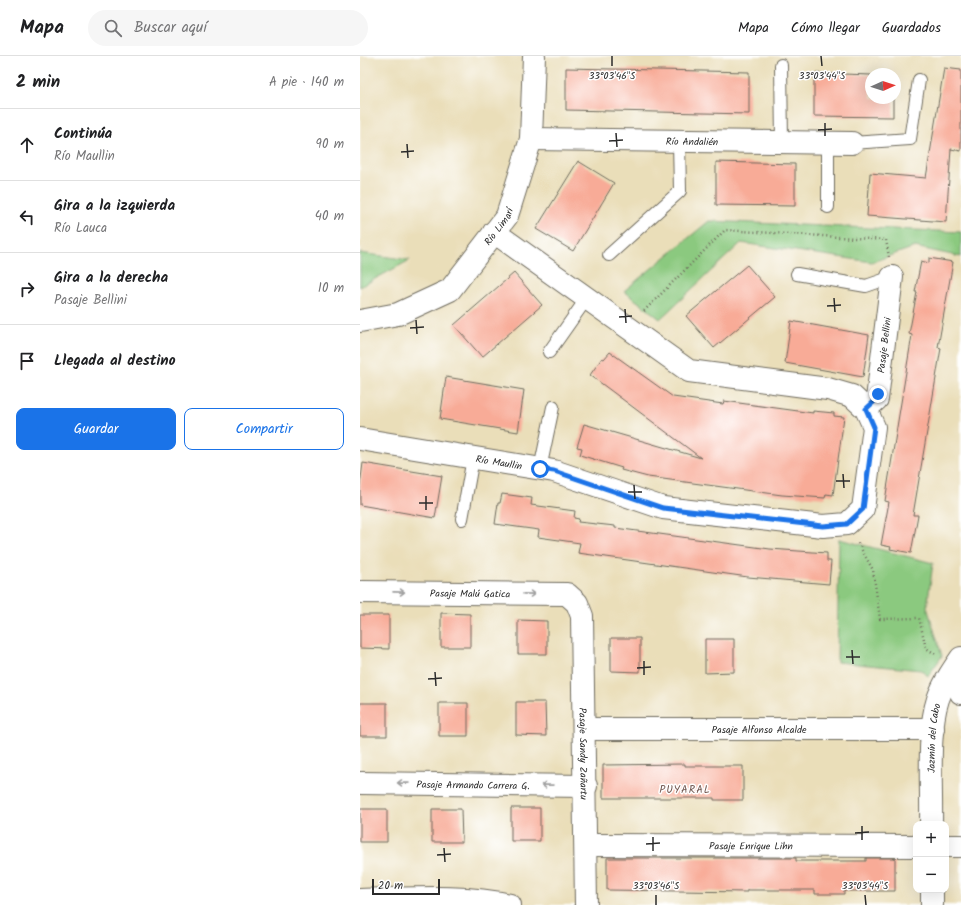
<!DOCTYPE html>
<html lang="es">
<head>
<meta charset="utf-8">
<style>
	:root { --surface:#fff; --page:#f6f6f6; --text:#202124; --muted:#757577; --line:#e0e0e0; --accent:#1a73e8 }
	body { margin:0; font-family:Kalam,sans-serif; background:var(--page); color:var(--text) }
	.controls { position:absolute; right:12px; bottom:12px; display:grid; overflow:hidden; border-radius:8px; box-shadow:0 4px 16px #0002 }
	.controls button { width:36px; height:36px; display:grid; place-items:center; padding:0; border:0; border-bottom:1px solid var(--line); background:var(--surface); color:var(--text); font:20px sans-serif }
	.compass { position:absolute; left:505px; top:12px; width:36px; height:36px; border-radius:50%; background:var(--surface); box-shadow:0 4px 16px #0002; rotate:87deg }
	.scale { position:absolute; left:12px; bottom:10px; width:68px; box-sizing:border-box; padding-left:4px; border:2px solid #2b2b2b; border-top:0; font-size:11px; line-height:14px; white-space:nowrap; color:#2b2b2b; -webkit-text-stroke:3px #fff; paint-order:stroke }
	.stop { position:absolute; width:12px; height:12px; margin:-9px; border:3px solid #1a73e8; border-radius:50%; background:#fff }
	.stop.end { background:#1a73e8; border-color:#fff; box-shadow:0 1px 4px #0008 }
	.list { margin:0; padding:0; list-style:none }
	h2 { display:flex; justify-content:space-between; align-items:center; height:52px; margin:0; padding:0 16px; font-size:17px }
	h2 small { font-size:13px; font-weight:400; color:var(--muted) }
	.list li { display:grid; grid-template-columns:26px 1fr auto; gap:12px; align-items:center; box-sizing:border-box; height:72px; padding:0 16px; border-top:1px solid var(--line) }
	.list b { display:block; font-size:15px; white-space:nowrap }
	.list p { margin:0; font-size:13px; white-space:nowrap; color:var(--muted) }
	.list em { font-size:13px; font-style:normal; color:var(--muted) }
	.actions { display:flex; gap:8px; padding:12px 16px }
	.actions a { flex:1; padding:9px 0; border:1px solid var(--accent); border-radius:8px; text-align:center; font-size:14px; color:var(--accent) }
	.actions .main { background:var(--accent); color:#fff }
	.icon { flex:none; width:22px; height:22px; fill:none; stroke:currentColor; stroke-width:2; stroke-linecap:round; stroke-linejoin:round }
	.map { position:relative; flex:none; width:601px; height:849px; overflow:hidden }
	header { display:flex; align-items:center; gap:24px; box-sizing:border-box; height:56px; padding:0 20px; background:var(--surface); border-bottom:1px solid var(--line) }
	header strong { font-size:19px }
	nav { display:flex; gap:22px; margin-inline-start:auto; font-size:14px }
	.search { width:280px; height:36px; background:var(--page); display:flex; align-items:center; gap:10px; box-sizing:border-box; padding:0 14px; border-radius:22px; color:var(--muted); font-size:15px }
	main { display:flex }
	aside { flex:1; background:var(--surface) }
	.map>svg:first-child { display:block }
	.green { fill:#8bc97f; stroke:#5b7a55 }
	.building { fill:#f8ab97 }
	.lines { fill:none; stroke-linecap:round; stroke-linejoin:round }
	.lane-casing { stroke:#6e6a5d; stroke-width:14 }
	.street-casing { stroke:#6e6a5d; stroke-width:24 }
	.secondary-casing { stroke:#6e6a5d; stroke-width:24 }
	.path { stroke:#6e6a5d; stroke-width:2.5; stroke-dasharray:1 3; stroke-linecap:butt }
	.lane { stroke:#fff; stroke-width:12 }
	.street { stroke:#fff; stroke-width:22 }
	.secondary { stroke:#fff; stroke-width:22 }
	.oneway { stroke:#a0a0a0 }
	.route { stroke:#1a73e8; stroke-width:5 }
	.ticks { fill:none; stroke:#2b2b2b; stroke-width:1.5 }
	.labels { text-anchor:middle; stroke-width:3; stroke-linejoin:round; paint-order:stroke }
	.street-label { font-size:10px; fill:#2b2b2b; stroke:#fff }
	.neighbourhood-label { font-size:11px; letter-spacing:1px; fill:#735851; stroke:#fff }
	.ticks-label { font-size:10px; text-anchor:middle; fill:#2b2b2b; stroke:#fff; stroke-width:3; stroke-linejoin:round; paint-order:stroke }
</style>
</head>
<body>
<header>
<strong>Mapa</strong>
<div class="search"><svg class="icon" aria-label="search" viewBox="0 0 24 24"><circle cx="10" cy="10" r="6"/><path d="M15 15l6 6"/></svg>Buscar aquí</div>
<nav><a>Mapa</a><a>Cómo llegar</a><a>Guardados</a></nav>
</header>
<main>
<aside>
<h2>2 min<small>A pie · 140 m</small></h2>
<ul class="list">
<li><svg class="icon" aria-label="ahead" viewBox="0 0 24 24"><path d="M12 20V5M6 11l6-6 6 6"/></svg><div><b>Continúa</b><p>Río Maullin</p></div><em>90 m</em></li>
<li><svg class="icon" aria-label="left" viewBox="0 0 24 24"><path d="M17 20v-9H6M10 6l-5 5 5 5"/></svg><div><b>Gira a la izquierda</b><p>Río Lauca</p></div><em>40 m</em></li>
<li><svg class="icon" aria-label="right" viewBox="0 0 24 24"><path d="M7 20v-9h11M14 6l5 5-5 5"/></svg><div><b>Gira a la derecha</b><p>Pasaje Bellini</p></div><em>10 m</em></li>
<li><svg class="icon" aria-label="arrive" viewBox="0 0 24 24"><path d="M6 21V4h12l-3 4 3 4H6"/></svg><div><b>Llegada al destino</b></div></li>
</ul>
<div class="actions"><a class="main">Guardar</a><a>Compartir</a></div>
</aside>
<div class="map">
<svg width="601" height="849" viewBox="0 0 601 849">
	<rect width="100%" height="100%" fill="#fff"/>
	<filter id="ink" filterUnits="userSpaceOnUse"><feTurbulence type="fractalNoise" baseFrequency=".025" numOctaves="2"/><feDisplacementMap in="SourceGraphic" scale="8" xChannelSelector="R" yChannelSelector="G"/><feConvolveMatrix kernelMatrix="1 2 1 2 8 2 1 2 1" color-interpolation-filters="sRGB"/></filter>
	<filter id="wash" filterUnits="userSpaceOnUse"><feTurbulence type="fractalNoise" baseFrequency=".012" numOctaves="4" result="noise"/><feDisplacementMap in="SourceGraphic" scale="16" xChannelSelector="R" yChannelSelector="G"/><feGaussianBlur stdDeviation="0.9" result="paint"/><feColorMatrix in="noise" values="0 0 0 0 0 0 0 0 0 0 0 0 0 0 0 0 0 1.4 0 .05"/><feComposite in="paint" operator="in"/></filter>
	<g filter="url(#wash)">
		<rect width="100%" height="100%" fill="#eadeb9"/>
		<path class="green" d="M349,165L601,176V201L555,191L512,206L381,187L300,263L264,235Z
			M0,197L50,204L0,231Z
			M479,483L573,507L567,551L582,600L568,620L561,614L477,606Z"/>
		<g id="blocks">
			<path class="building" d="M206,12L389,16V58L206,54Z
				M584,12L601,14V95L591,93L586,166L507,160L510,117L566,122Z
				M454,17L511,19V42H533V61L454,60Z
				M218,105L254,127L213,195L176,173Z
				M356,106L435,108V150L356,149Z
				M569,202L593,206L578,291L581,292L553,459H558L551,497L530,493L531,491L521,489L529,446L525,445L552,279L549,278L557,236H555L561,205L569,207Z
				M387,209L415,241L354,292L326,260Z
				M154,217L182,249L122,301L94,269Z
				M431,265L509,279L503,321L425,307Z
				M250,296L313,341L363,348L364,345L453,357V355L474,357V360L484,361L473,439L466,438L465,442L422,439L288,421L261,414L262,412L220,399L222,392L217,391L224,368L341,402L230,319L242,302L244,303Z
				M86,321L164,334L158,376L80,363Z
				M3,407L82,420L75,462L0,449V430Z
				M142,438L172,442L171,449L215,455L214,462L219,463L218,466L255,470V472L410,493L467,497V505H471L469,528L388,521L218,497L220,487L178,481L179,474L135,468L138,447H140Z
				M81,557L110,558V591H81Z
				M0,559H29V593L0,592Z
				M158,564L187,565V598H158Z
				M251,582H280V616L251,615Z
				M345,583H374V616L345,617Z
				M156,646H185L186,680L156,679Z
				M0,647H27V680H0Z
				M79,647H108V680H79Z
				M325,708V710H383V744H354V742H243V709Z
				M151,752H180V785H151Z
				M0,753H27V786H0Z
				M72,753H101L102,786H72Z
				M247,802H436V805H506V802H535V835H484V838H455V834H387V836L247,834Z"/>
		</g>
	</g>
	<g filter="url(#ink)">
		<use href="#blocks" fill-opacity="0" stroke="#6e6a5d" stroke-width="1"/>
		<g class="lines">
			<g class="lane-casing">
				<path id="lane" d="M421,9L422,86
					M492,87L550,83L559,24
					M468,151V86
					M249,199L320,135L319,85
					M437,218L506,230L532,221
					M189,296L227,242
					M180,413L193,351
					M102,463L113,402"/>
			</g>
			<g class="street-casing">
				<g id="street">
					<path id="s1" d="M171,83L492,87"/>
					<path id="s2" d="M0,265L38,258L90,234L147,160L171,83L174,0"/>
					<path id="s3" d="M506,353L517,343L532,221"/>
					<path id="s4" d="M0,383L194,415L303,452L463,470L487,468L503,453L514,371L506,353L492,340L468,333L329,315L134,176"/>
					<path id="s5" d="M0,536L207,538L217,547L222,560L226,849"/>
					<path d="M596,610L601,637"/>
					<path id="s6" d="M225,673H573"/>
					<path id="s7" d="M0,727L226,730"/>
					<path id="s8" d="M571,768C572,732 567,676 578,643C583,628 592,615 601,602"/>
					<path id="s9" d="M226,789L556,790"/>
					<path d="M586,790H601"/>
					<path d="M572,834V849"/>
				</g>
			</g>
			<g class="secondary-casing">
				<path id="secondary" d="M0,844C49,843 102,838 150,849"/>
			</g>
			<path class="path" d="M284,255L365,174L526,184L529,201
				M498,487L513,514L520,563L559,562L566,592L577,599"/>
			<use href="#lane" class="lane"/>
			<use href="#street" class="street"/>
			<use href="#secondary" class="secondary"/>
		</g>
		<defs><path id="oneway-shaft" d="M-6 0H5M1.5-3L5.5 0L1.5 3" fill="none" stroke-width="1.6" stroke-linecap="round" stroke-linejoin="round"/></defs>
		<g class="oneway">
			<use href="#oneway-shaft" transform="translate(39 536) rotate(1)"/>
			<use href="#oneway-shaft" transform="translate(169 538) rotate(1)"/>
			<use href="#oneway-shaft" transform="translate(43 727) rotate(-179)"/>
			<use href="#oneway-shaft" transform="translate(187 729) rotate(-179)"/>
		</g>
	</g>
	<g class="lines" filter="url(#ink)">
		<path class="route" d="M180,413L194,415L303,452L463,470L487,468L503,453L514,371L506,353L517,343L518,338"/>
	</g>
	<path class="ticks" d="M252,0V10M461,0L462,10M465,67V80M458,74L472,73M256,77L257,91M249,85L263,84M47,88L48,102M41,96L54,95M474,242L475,256M467,250L481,249M265,253L266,267M259,261L272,260M56,264L57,278M50,272L64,271M483,418L484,432M476,425H490M274,429L275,443M268,436H282M66,440V454M59,447H73M492,594L493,608M486,601H500M284,605V619M277,612L291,611M75,616L76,630M68,623L82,622M502,770V784M495,777L509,776M293,781V795M286,788L300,787M84,792L85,806M77,799L91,798M296,839V849M505,839L506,849"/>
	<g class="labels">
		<g class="street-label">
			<text dy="4" stroke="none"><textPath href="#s1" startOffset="161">Río Andalién</textPath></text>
			<text dy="4" stroke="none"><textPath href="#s2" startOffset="176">Río Limarí</textPath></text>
			<text dy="4" stroke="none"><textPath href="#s3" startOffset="69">Pasaje Bellini</textPath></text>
			<text dy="4" stroke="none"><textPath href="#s4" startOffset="141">Río Maullin</textPath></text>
			<text dy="4" stroke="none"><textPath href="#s5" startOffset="110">Pasaje Malú Gatica</textPath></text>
			<text dy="4" stroke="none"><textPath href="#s6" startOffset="174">Pasaje Alfonso Alcalde</textPath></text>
			<text dy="4" stroke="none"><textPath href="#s8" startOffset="86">Jazmín del Cabo</textPath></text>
			<text dy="4" stroke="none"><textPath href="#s5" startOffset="372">Pasaje Sandy Zañartu</textPath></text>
			<text dy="4" stroke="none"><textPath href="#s7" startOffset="113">Pasaje Armando Carrera G.</textPath></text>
			<text dy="4" stroke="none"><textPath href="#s9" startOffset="165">Pasaje Enrique Lihn</textPath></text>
		</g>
		<g class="neighbourhood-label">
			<text x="325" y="737">PUYARAL</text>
		</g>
	</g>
	<g class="ticks-label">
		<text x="252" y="23">33°03'46"S</text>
		<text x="462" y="23">33°03'44"S</text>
		<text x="296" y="833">33°03'46"S</text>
		<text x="505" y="833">33°03'44"S</text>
	</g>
</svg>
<div class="controls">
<button>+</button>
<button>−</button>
</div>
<svg class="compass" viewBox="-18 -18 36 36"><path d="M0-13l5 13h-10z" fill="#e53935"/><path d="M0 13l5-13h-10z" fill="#757577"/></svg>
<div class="scale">20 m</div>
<div class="stop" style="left:180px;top:413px"></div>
<div class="stop end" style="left:518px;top:338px"></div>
</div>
</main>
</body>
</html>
